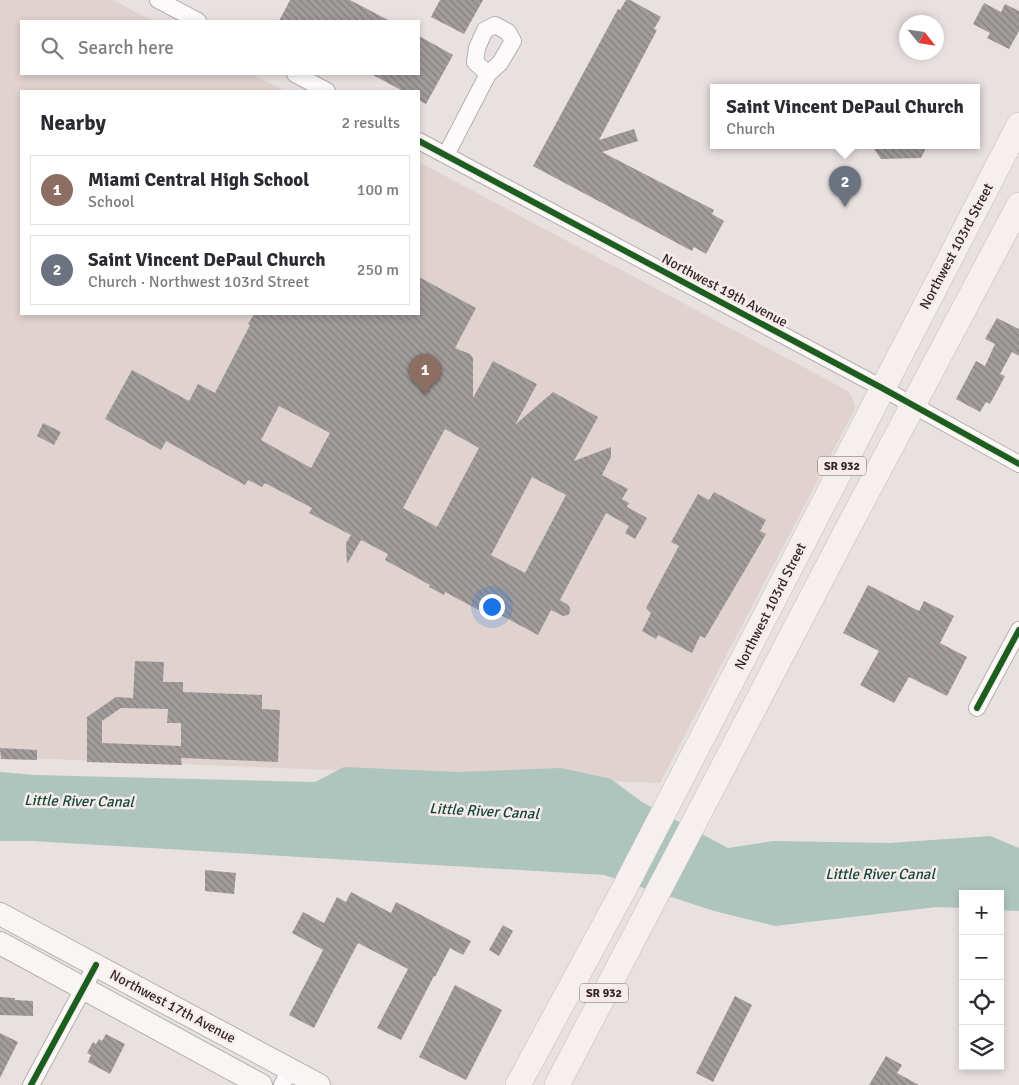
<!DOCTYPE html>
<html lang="en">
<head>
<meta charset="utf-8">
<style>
	:root { --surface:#fff; --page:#f7f7f7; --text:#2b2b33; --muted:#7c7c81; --line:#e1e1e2; --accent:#6f6968 }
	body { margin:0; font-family:Signika,sans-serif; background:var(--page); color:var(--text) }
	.controls { position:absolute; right:15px; bottom:15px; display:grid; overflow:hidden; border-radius:0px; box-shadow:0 2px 8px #0003 }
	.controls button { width:45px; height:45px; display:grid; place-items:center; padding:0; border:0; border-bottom:1px solid var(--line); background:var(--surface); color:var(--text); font:25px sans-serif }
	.compass { position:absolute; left:899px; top:15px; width:45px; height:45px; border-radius:50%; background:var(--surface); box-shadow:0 2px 8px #0003; rotate:120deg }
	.you { position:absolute; left:491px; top:606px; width:18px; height:18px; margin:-12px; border:4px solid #fff; border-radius:50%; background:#1a73e8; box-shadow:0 0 0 8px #1a73e833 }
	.badge { display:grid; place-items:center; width:32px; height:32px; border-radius:50%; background:var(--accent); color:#fff; font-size:16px; font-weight:700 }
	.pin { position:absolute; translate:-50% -41px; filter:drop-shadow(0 1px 2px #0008) }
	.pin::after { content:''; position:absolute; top:26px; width:18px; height:15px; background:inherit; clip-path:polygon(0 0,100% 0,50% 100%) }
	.popup { position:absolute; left:710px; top:84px; width:270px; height:65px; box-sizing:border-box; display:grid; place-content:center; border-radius:0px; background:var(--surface); filter:drop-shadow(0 1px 4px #0005); font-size:16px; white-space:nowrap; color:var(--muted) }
	.popup b { font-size:19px; color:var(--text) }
	.popup::after { content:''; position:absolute; left:50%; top:100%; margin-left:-10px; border:10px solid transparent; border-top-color:var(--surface) }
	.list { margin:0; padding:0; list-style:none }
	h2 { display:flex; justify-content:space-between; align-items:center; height:65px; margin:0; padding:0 20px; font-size:21px }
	h2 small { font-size:16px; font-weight:400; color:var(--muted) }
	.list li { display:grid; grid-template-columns:32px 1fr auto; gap:15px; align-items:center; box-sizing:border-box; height:70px; margin:0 10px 10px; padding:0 10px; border:1px solid var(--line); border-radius:0px }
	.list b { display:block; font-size:19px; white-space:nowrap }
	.list p { margin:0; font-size:16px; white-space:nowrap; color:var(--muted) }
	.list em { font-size:16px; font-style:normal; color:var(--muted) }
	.icon { flex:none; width:28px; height:28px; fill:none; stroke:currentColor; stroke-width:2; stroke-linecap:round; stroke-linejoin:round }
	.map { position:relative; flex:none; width:1019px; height:1085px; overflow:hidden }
	.search { position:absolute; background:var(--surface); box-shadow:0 2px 8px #0003; left:20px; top:20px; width:400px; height:55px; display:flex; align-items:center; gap:12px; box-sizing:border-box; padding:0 18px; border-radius:0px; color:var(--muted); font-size:19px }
	.panel { position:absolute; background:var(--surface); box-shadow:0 2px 8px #0003; left:20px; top:90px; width:400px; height:225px; border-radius:0px }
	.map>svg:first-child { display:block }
	.built { fill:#e0d2cf }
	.water { fill:#aec5be }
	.building { fill:url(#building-back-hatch); fill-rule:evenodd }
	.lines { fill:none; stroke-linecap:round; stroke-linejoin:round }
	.minor-casing { stroke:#b4b0ae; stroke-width:18 }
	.secondary-casing { stroke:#b4b0ae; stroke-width:24 }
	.primary-casing { stroke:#c1bebd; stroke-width:26 }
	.minor { stroke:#fcfafa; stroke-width:16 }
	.secondary { stroke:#f8f5f4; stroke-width:22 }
	.primary { stroke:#f5efee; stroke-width:25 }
	.cycleway-casing { stroke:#f8ecea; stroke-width:9 }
	.cycleway { stroke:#1b5e20; stroke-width:6 }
	.labels { text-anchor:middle; stroke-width:5; stroke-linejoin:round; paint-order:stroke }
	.shield { fill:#f8ecea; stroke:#6b6462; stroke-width:1 }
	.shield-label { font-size:12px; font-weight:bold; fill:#2e2928 }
	.street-label { font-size:14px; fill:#2e2928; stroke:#f8ecea }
	.water-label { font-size:15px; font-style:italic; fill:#14483e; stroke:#f8ecea }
</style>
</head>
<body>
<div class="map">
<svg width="1019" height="1085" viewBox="0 0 1019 1085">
	<defs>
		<pattern id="building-back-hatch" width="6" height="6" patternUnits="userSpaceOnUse" patternTransform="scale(1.25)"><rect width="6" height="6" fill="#a29d9c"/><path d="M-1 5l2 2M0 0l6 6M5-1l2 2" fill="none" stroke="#84807f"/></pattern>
	</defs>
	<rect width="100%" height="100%" fill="#e8e1e0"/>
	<path class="built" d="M0,0H113L153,21H21V74H252L285,91H21V314H419V162L848,391L853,399L855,409L660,783L0,757Z"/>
	<path class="water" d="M344,767L459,772L561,768L611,779L642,802L728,848L774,841L889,843L990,836L1019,848V911L1000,910V894H963V908L937,907L775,926L714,911L604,875L31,841H0V772L35,775L315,782Z"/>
	<path class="building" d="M290,0H350L390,21H279Z
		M440,0H483L464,34L431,17Z
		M626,0H630L661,17L654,29L657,30L599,140L634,129L638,141L602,152L714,210L712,214L724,221L706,254L694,247L692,251L533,166L618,9L620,10Z
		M984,3L1001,12L1005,4L1019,11V31L1009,49L987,38L990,33L973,24Z
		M419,36L453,55L426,104L419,100V91H403L371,74H419Z
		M872,146H927L921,158L881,159Z
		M419,277L476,308L455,348L470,354L473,358V398L493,361L537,384L515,425L553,392L598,417L574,461L611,447V457L602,475L628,489L622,499L629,503L627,507L647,518L635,539L625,533L629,526L606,513L560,600L568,605L570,608V612L568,615L563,616L551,610L538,635L491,610L488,615L445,592L444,595L429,587L430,585L385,560L388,554L361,540L347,564L346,543L351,535L309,513L312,508L265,483L262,487L248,480L245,485L166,441L161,450L105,419L132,370L189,401L198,384L215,393L250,325L248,324L254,314H419ZM279,406L330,433L311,468L261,440ZM445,429L479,448L437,527L403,508ZM532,477L566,495L525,573L491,555Z
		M997,318L1019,329V356L1012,352L1000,374L1005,376L990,404L986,402L980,412L956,399L976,361L985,366L995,344L985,339Z
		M43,423L61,432L54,445L37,436Z
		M714,492L766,520L760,531L766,534L705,638L700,636L692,653L658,635L656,639L642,631L651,613L646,608L679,546L671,542L698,494L709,500Z
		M868,585L919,611L924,601L954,616L940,643L967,657L947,696L909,677L894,703L860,685L879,651L843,633Z
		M135,661L164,662L163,682H183V692L262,695V709L280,710L278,762L181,758L182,765L87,762V717L116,697L133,698ZM121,708L168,709L167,723H181V746L102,743V721Z
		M0,748L37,750V760L1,759Z
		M205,870L236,873L234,894L205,891Z
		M351,892L391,913L396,902L471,941L463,955L450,948L435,977L434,976L401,1040L377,1028L408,969L358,943L314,1028L289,1015L323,950L292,933L303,912L324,923L337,897L346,902Z
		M503,925L513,931L499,956L489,950Z
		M455,985L502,1010L466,1080L419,1057Z
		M735,996L752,1005L713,1082L696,1073Z
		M0,997L15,998V1000L33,1001V1016L0,1015Z
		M0,1033L18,1042L0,1078Z
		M106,1034L125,1044L110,1074L88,1062L91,1055L87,1053L93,1042L96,1044L99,1039L102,1041Z
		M886,1056L902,1065L897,1073L919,1085H869Z"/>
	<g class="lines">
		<g class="minor-casing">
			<path id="minor" d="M158,0L198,21
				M295,74L327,91
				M419,141L882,388L1019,464
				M446,155L488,74L500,63L513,41L508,32L495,25L485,30L477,48L475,62L488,74
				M977,708L1019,630
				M31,1085L96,965
				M282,1085L290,1069"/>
		</g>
		<g class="secondary-casing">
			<path id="secondary" d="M0,914L319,1085
				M0,943L261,1085"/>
		</g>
		<g class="primary-casing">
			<path id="primary" d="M518,1085L625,887L1019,125
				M557,1085L849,526L1019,205"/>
		</g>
		<use href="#minor" class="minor"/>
		<use href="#secondary" class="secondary"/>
		<use href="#primary" class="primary"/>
		<g class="cycleway-casing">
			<path id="cycleway" d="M419,141L882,388L1019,464
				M977,708L1019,630
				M31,1085L96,965"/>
		</g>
		<use href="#cycleway" class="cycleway"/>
	</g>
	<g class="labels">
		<g class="shield">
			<rect x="818" y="456.5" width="48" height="19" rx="4"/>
			<rect x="580" y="983.5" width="48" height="19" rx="4"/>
		</g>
		<g class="shield-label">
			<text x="842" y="470">SR 932</text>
			<text x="604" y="997">SR 932</text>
		</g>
		<g class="street-label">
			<text transform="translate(956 246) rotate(-62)" y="5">Northwest 103rd Street</text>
			<text transform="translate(725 290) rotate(28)" y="5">Northwest 19th Avenue</text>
			<text transform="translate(770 606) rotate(-63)" y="5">Northwest 103rd Street</text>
			<text transform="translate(173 1006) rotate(28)" y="5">Northwest 17th Avenue</text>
		</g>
		<g class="water-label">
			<text transform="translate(79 801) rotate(1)" y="5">Little River Canal</text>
			<text transform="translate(484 811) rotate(3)" y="5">Little River Canal</text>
			<text x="880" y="879">Little River Canal</text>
		</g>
	</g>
</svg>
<div class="controls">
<button>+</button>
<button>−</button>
<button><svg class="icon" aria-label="locate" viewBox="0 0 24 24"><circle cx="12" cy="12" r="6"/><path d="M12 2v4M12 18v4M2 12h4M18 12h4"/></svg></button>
<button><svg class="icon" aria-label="layers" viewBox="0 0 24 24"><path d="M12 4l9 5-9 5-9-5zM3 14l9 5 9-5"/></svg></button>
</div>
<svg class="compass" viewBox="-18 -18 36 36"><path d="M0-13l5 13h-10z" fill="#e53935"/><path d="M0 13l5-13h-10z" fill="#7c7c81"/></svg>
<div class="you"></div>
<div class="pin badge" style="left:425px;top:395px;background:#8d6e63">1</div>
<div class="pin badge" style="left:845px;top:207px;background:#6b7280">2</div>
<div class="popup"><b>Saint Vincent DePaul Church</b>Church</div>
<div class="search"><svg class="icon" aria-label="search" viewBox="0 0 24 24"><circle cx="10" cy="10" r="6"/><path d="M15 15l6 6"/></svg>Search here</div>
<section class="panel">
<h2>Nearby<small>2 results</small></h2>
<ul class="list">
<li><span class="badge" style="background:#8d6e63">1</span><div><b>Miami Central High School</b><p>School</p></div><em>100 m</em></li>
<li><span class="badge" style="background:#6b7280">2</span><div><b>Saint Vincent DePaul Church</b><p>Church · Northwest 103rd Street</p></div><em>250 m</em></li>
</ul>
</section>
</div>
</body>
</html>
